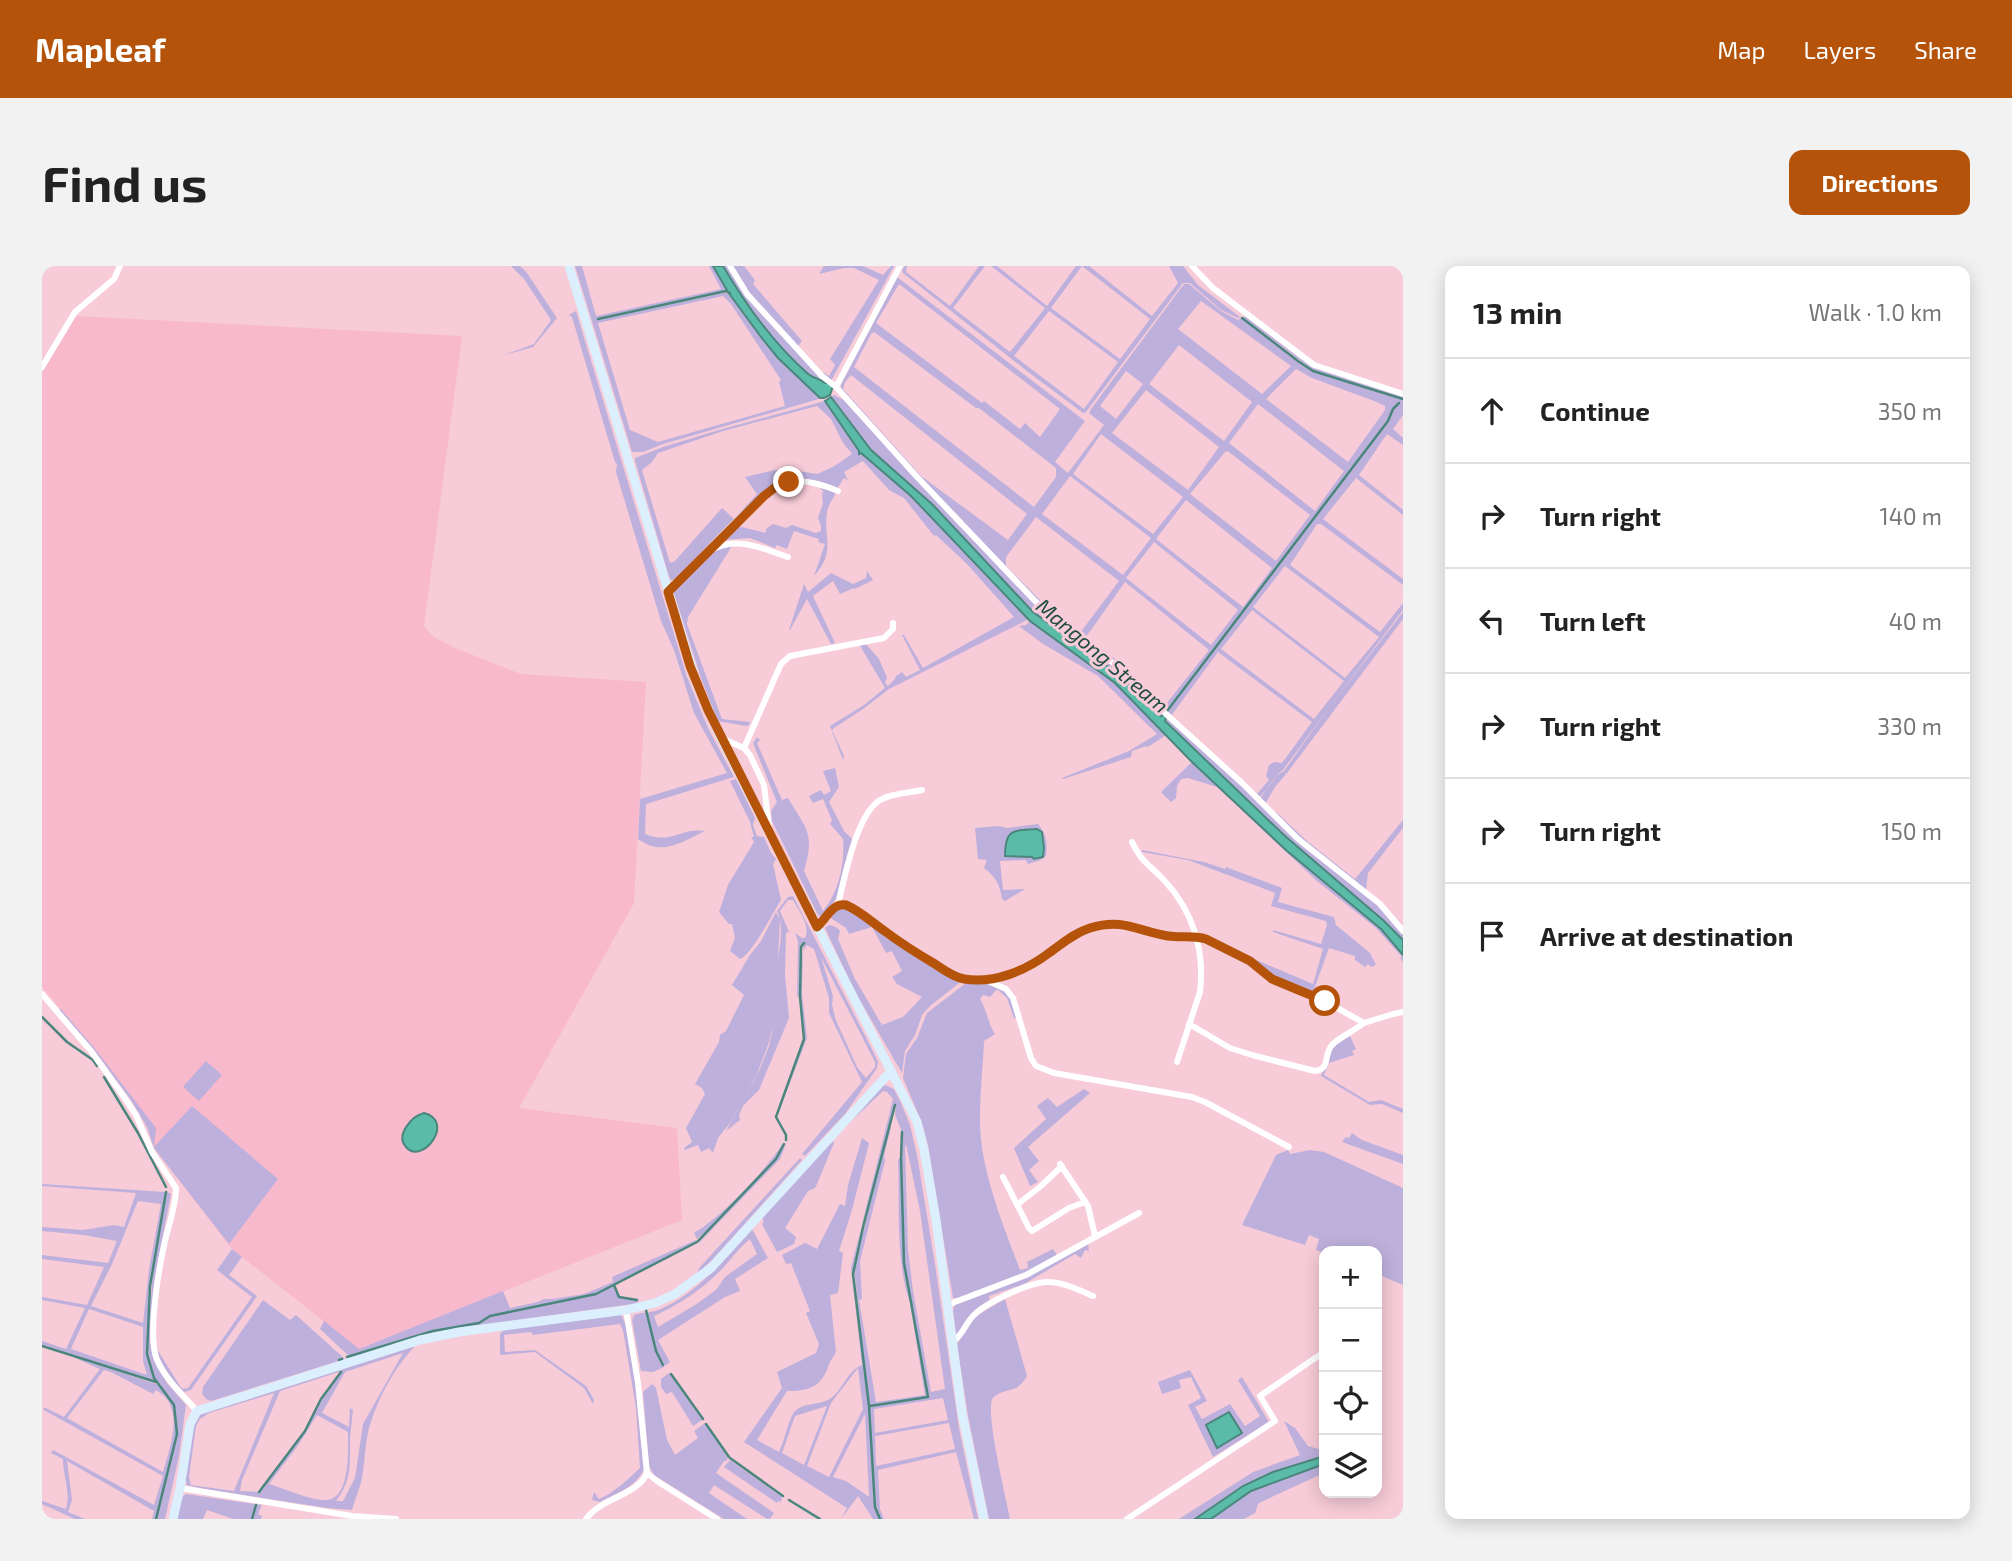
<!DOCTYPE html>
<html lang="en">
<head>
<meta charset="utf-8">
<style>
	:root { --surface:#fff; --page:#f2f2f2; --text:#222; --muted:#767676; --line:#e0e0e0; --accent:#b45309 }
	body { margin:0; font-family:"Exo 2",sans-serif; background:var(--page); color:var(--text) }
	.controls { position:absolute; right:21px; bottom:21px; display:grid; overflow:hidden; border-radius:14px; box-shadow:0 4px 18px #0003 }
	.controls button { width:63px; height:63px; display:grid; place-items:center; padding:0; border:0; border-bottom:2px solid var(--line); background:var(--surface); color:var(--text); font:35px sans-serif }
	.stop { position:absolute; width:21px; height:21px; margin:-16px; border:5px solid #b45309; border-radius:50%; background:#fff }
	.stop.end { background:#b45309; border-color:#fff; box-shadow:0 2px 7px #0008 }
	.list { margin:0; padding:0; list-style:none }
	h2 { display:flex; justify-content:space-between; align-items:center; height:91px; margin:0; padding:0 28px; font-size:30px }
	h2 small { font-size:23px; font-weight:400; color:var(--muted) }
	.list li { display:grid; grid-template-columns:46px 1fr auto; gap:21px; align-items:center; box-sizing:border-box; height:105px; padding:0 28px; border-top:2px solid var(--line) }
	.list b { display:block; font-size:26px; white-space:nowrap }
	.list em { font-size:23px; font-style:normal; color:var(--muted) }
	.icon { flex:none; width:38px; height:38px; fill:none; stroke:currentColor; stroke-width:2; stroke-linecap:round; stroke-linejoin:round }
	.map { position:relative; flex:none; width:1361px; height:1253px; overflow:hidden; border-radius:14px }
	header { display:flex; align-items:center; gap:42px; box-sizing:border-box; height:98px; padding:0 35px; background:var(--accent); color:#fff }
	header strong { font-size:33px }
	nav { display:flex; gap:38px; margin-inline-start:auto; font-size:24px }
	.intro { display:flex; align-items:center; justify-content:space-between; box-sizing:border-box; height:168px; padding:0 42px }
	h1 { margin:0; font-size:49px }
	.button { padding:18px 32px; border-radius:14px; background:var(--accent); color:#fff; font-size:24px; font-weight:700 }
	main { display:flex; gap:42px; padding:0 42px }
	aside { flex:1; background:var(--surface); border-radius:14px; box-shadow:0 4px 18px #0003 }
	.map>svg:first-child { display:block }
	.built { fill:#f9b9cc }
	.green { fill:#beb0dc; fill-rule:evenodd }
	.water { fill:#5bbba9; stroke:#4b867d; stroke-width:2 }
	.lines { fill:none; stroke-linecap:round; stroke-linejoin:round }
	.stream { stroke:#4b867d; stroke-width:2.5 }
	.street { stroke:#fff; stroke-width:6 }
	.secondary { stroke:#dbeffd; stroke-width:9 }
	.route { stroke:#b45309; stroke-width:9 }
	.labels { text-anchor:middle; stroke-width:6; stroke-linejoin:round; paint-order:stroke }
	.water-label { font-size:21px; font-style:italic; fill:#1f4b42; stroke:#f7cbd8 }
</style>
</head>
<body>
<header>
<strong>Mapleaf</strong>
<nav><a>Map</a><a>Layers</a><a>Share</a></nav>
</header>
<div class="intro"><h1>Find us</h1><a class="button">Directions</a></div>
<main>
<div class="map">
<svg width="1361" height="1253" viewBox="0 0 1361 1253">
	<rect width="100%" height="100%" fill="#f7cbd8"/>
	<path class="built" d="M33,50L420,70L382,360L390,370L413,382L479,408L604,416L592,637L477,842L635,862L640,954L317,1083L190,983L112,882L113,862L54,784L0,721V107Z"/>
	<path class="green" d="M469,0H478L485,7L515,52L491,81L462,89L492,78L509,54L482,13Z
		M533,0H540L554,50L679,23L667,0H671L685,24L555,52V54L686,26L730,85L778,132L777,133L621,178L601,186H590ZM681,30L689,38L739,114L737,116L743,140L616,176L588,164L556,57Z
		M681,0H687L697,17L787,117L783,118C777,112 770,112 765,107C731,77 704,39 681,0Z
		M689,0H702L713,14L711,18L760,75L756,80L712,33Z
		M782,0H821L841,9L849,0H852L789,115L780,106L787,110L793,99L788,93L837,14L812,2H802L777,8Z
		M863,0H865L864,6L908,40L937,0H943L911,42L968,86L1003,42L949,0H955L1005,40L1034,0H1047L1110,50L1136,17L1127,0H1141L1156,19L1198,51L1196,52L1179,44L1148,17H1141L1044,146L1041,147L985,105L861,7L860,4ZM1040,0L1108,53L1078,93L1009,42ZM1007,45L1076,96L1042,143L972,90Z
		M855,11L1043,155L1013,196L1026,207L1062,159L1047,147L1049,143L1142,18H1147L1179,45L1196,54L1203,50L1259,93L1361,129V133L1271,104L1201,52L1256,96L1271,105L1361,134V149L1351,163L1361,172V179L1345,168L1317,209L1361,244V249L1314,212L1281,253L1361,313V319L1279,258H1275L1248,299L1338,366L1361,337V344L1288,440L1241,504L1237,507L1217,532L1214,529L1227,514L1224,510L1227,499L1233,496L1240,497L1270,456L1176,386L1129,450L1125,446L1346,156L1351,143L1357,137L1351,142L1345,155L1125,446L1038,367L1077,315L994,251L964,291V300L998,334V337L938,277L799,122V118ZM857,18L1018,143L998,171L983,157L978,163L942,135L940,137L834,57ZM1159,35L1249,100L1220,128L1136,63ZM832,66L934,142H937L1014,202V211L992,241L812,101L829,68ZM1137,79L1210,136L1182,175L1107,118ZM1254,103L1270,112L1335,136L1343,140V144L1306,196L1224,133ZM1084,105L1101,118L1074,153L1058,140ZM809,109L985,248L966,274L879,210L801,123L803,116ZM1104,124L1177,181L1146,224L1070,167ZM1216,138L1302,205L1273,245L1187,177ZM1059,168L1141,231L1111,268L1031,208ZM1184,185L1187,186L1268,249L1234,295L1148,228ZM1028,210L1109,272L1081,309L1000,248ZM1144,234L1230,302L1201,341L1114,273ZM1112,276L1196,344L1169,379L1084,312ZM1243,300L1337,371L1303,412L1211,341ZM1083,316L1167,384L1124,438H1122L1081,399L1044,371ZM1210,344L1302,415L1272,453L1179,383Z
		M534,45L645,411L666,462L692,511L604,538L603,568C630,579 638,561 663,565C639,576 621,591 596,573L598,533L685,507L652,447L632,384L619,355L574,206L575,198L573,196L530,51L527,49Z
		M792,129L802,134L967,311L1085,410L1256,574L1337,639L1361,666V674L1327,642L1243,570L1123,455L1124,451L1119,450L1075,407L991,346L891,239L829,184L791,135L789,131Z
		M783,135L817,185V188L819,187L869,230L987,353L847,423L821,443L792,462L790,464L802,490L801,494L788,460L822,439L843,422L817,378L823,377L837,393L845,411L843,417L846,420L853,413L854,410L860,406L864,411L878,404L860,369H862L881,402L972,351L925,298L894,269L892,270L862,232L847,224L821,195L802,206L806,214L802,212L795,223C766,213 757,206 728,220L638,311L632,314H628L593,195V192L621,181L677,164ZM775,140L789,153L801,177L810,188L791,201L775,208L751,204H733L703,211L715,228L692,253L680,242L633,295L628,297L600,204L610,196L616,187L681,165Z
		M776,220L794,227C791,232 788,237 786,242C779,270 796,284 772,310L783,278L776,276L777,273L752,265L745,283L735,279L733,282L708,272L682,274L691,262L700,261L724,267V263L731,258L744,262L750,259L774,267L779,265V260L776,252L781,237L780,231L781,225Z
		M690,280L646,351L645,358L680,453L708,456L707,459L704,460L676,455L660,415L631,324L669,285Z
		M825,305L831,314L813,323L812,322L798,328L791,315L771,330L793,377L789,378L765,333L748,364H747L762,318L766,326L789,307L811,318L824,312Z
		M1361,346V353L1245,507L1233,521L1223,538L1219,532C1224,522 1232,510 1242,505L1288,440Z
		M988,355L1073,417L1124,469L1106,481L1104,480L1090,485L1089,491L1021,513L1020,512L1087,485L1115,468L1056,410L1001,378L977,360L984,359Z
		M715,471L718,474L715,477L740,534L746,532C765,564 773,567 762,605L781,645C797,626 803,597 801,573L788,558L790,554L781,533L771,537L767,530L779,524L782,529L789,525L781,505L793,502L797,521L787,536L802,565L810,573L796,630L781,651L776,649L730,555L729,545L735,536L711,477Z
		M1150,496L1245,584L1339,663L1361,689V696L1358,692L1360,691L1334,662L1275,615L1175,521L1146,512L1139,513L1135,520L1134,532L1129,536L1119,526Z
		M694,513L713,552L711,559L715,570L722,571L729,587L734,593L731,598L739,634C730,648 711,687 698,693L688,685L693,672L690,658H687L677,646L686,619L712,576L709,571H712L708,556L688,515Z
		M1230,546H1234L1266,576L1313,613L1361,554V562L1326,607L1324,625L1269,581Z
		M996,558C1004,568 1006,576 1004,590L999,594L986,598L984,594L958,595L961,624L983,623L963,635L960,633C958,619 954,611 942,602L945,594L936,593L933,562L956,560L965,562Z
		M1100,584L1162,596L1183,603L1184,601L1240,622L1236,636L1292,651L1294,659L1328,687L1334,699L1329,701L1326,698L1323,701L1313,694V690L1287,682L1271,726C1250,717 1226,713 1212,693L1271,718L1281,683L1231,666V664L1279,678L1285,659L1284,655L1229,640L1233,627L1146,594L1100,586Z
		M751,630L830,783L836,796L835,802L803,848L763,890L760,888L820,816L787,747V732L772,683L765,679L761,685L760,727L765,772L734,853L741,828L763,773L758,731V710L762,677L759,681L757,731L755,730L756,675L753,667L760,672H763C769,660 757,645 751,634H746L738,645L747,666L744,667L743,709L747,752L717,824L701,840L697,849L698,854L684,865L717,805L727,780L732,757L726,779L713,813L688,857L676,872L671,887L667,882L659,886L656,879L643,884L642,882L650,876L644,862L663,828L660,822L653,818L677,776L678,769L684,765L702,729L690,719L708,689L719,675L734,646L738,654L736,695C738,679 742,659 735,645L746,631ZM779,691L833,796V801L824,812L815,801L793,752L790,738L791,730Z
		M797,640L806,641C836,664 885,705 921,714L888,740L880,749L873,769L863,785L860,807L812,724L783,662L787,659L794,661L798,665L796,673L813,713L840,759L861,751L880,731L855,718L850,711L860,705L850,685L844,687L830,661L807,668L804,662L787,651Z
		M928,714C941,714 959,717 967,729C971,735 973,745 975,752H972L965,732L956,724H954L948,731L941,729L938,733C945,744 946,758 953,768L942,775C941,800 938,826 938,851C937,902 961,958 978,1004L986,1002L985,996L1011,983L1015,989L987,1006L918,1032H911L886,879L880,857L861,812L864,788L875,772L885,747Z
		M18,742L54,784L114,862L112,881L150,840L236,913L187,978L112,882L105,861L89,834L52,784L17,746Z
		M1308,770L1314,783L1310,785L1312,789L1287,797L1282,809L1327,836L1339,834L1361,843V847L1340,838L1328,839L1279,810L1290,781Z
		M164,795L180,809L157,835L141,821Z
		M843,819L852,823L859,837L868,859L875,889L893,998L917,1162L936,1253H932L914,1186L836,1204L838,1243L842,1253H839L834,1241L829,1170L833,1241L837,1253H831L816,1230L799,1253L805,1242L702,1176L740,1122L735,1106L774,1087L777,1078L764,1047L768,1045L749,997L744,998L740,989L763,977L775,983L798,938L803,940L806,919L820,872L827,877L810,944L797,985L801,987L796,1027L788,1029L794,1086C793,1089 790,1092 788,1096C786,1099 786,1103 784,1106C776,1123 762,1125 745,1125L715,1174L737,1186C742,1177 747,1151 753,1145C761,1137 776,1139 786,1134C801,1126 804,1105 820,1099L809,1002L851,833L845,826L841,825L803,861L838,821ZM854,839L853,849L860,866L859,892L856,893C858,938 853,994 868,1037L883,1129L834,1136L817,1034L820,1033L818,995L843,895L842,890L849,862L848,859L812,1001L825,1127L810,1009L819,962ZM864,878L878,945L903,1123L889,1126L871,1025L866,983L863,881ZM816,1102L821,1143L787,1211L765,1200L789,1137ZM901,1132L906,1154L833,1167L832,1143ZM785,1140L762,1199L740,1187L753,1150ZM823,1148L827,1230H826L804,1215L791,1211ZM907,1157L913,1183L834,1200L833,1170Z
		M1042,823L1048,827L986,881L997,895L987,904L996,916L988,920L972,882L1004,853L995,840L1006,832L1015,841Z
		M1310,867L1320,874L1361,889V898L1300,876L1304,871L1307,872Z
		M790,873L792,877L775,918L773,922L766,925L743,962L754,971L752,978L735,986L720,958L722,956L720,951Z
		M742,876L736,890L744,878L738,893L657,977L656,975L667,963L655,973L652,967C684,947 721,907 742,876Z
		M1246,884L1248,888L1268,884L1282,886L1361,922V1019L1335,1008V985H1282V991L1278,990L1279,986L1274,984L1277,973L1267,969L1263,979L1200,959L1234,889Z
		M758,892L760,894L672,992L654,1009L658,1001Z
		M0,918L123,926L107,1020L105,1087L111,1002L125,926L129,928L113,1011L108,1076L112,1093L125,1117L144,1139L137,1190L123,1253H110L112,1245L25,1195L30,1234L26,1246L43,1253H33L0,1238V1235L24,1243C29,1225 21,1211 21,1193L9,1187L11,1184L112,1239L121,1210L0,1143L4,1142L22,1151L58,1103L24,1088L120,1120L113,1113L114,1115L0,1079V1075L24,1083L43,1042L0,1034V1031L45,1039L62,1001L0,993V989L66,997L75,975L42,969L0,965V961L41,964L72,959L82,961L94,927L0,920ZM96,935L119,938L107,1003L101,1057L49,1040L70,998ZM47,1043L101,1061V1095L105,1109L29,1083ZM62,1104L69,1106L111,1128L114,1124C144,1140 128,1181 121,1206L25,1152Z
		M710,963L726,992L693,1013L698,1025L683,1031L616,1074L628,1096L623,1100L615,1085L606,1055L614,1085L622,1101L611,1106L599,1105L590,1054L592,1049C601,1046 610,1047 619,1043C657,1026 682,993 710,963ZM708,973L715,988L683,1011L674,1024L653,1039L616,1061L612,1050C637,1039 662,1022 681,1002C690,992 698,981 708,973Z
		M654,974V976L552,1028L572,1020L577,1032L595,1035L597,1037L413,1063L309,1092L278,1063L282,1055L317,1083L461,1025L468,1042L496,1036L502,1033H510L542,1028L571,1016L570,1011Z
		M1046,977L1047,985L1043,984L1039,992L1033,988L982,1018L947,1030L948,1036L915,1069L914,1067L911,1044L913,1039L919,1035L950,1025Z
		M190,983L200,991L187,1009L215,1030L149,1124L142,1126C129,1114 118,1097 113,1080L138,1120L141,1123L146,1122L210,1031L175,1004Z
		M963,1033L985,1110C982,1115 979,1119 974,1122C967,1125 953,1126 950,1134C944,1150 964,1232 968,1253H947L926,1150L915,1078L934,1050Z
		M221,1034L248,1054L254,1049L303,1093L169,1135L164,1133L160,1128L161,1121Z
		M579,1048L584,1059L593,1110L602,1203C594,1221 575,1227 558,1236L550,1234L552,1226L557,1233C573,1226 585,1214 598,1202L594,1142L581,1064L578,1058L491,1069L489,1066L462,1069L463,1086L493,1084L544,1120L552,1134L551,1138L542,1122L493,1086L458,1089V1068L463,1063Z
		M373,1080C351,1103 336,1132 327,1162C323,1178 323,1195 320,1212C318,1222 313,1233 310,1244L285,1242L162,1223L145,1219L143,1212L151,1160L159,1148ZM361,1087L321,1158L313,1212L301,1235H294C310,1214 308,1197 308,1172C309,1163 310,1153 311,1144L308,1142L307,1161L280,1147L303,1106ZM300,1105L280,1134L261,1168L218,1226L198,1225L200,1214L238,1125ZM232,1127L192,1225L149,1219L147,1211L154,1160L158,1153L167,1147ZM275,1149L306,1166C306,1182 309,1232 285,1234C270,1235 243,1223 227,1218L257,1178Z
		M1148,1104L1165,1135L1153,1141L1160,1153L1188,1138L1203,1160L1218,1150L1196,1114L1200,1111L1227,1156L1171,1191L1146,1139L1159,1132L1149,1111L1137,1114L1139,1122L1120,1128L1116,1116Z
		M627,1107L660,1154L651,1160L630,1126L624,1128L619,1121V1113Z
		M610,1118L614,1122L625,1174L633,1189L656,1172L652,1165L663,1157L686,1192L684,1195H682L674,1207L732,1247L728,1253H725L672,1219L667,1227L705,1253H682L612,1209L607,1200L601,1126Z
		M1242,1155L1253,1162L1266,1180L1276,1183L1282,1181V1190L1231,1206L1191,1226L1153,1253H1137L1211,1206L1258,1189Z
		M688,1194L740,1231L739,1236L736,1235L735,1237L682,1201Z
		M1282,1198V1207L1219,1236L1216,1238L1213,1247L1202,1253H1169L1209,1225Z
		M144,1228L220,1239L216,1248L220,1250L219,1253H210L214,1239L209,1253H191L165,1244L161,1253H135L140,1231Z"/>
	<path class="water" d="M671,0H681C704,39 731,77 765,107C770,112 777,112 783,117H787L791,120L788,129L782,132H778L736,92L719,71L686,26Z
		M789,131L829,184L891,239L991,346L1075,407L1119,450L1122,449L1124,451L1123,455L1243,570L1342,655L1361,674V689L1339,663L1245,585L1150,496L1073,417L988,355L869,230L819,187L817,188V185L783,135Z
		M995,563L1000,566L1002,582L1001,591L992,593L990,591L963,590C963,562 971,565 995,563Z
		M382,847C414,855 380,900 364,881C353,869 370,850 382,847Z
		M1187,1146L1200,1167L1175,1182L1164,1159Z
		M1282,1190V1198L1209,1225L1169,1253H1153L1201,1220L1231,1206Z"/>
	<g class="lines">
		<path class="stream" d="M1200,52L1256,95L1271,105L1361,133
			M556,53L684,25L688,27
			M1125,445L1346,155L1351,143L1357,137
			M0,751L25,776L51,794L55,800
			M62,811L96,867L124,921
			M744,874V869L734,851L762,773L758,731L759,681L762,677
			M572,1019L577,1031L595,1034
			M604,1044L614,1085L621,1099
			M0,1080L114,1116
			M305,1091L391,1065L437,1057L448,1050L554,1028L655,976L734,893L742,878
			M297,1094L300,1093
			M629,1108L661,1153
			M828,1140L886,1131L862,997L859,892L860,866
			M664,1158L687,1191
			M688,1192L741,1230
			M217,1226L263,1165L279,1133L299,1106
			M747,1234L778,1253
			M114,1253L135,1168L132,1139L112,1112L105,1088L108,1020L124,926
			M210,1253L214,1239
			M838,1253L833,1241L827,1140L811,1008L821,961L853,839"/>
		<path class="street" d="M688,0L705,28L780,110L794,121L876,212L994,336L1012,352L1037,370L1086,409L1124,448L1200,517L1256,573L1338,638L1361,665
			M1150,0L1171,22L1272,99L1361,128
			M0,101L33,46L72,13L78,0
			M794,121L858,0
			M671,283C697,270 721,283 746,291
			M626,326C648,303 721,220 748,216C763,213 782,219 796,225
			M679,472L702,482L708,489L722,519L727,561
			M702,482L739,398L748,390L842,372L851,363V357
			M1090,576C1100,597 1107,598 1122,614C1151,645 1163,684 1158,726L1135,796
			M796,638C803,611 814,549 838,534C850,527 867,527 880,524
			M775,661C784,653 791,636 804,639C818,645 831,657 844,666C860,678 876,688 893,698C902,704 911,711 922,713C950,718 980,706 1003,690C1017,680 1030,667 1048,662C1082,652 1095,665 1126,670C1139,672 1151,669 1164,673L1208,695L1230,713L1274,730L1322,757L1351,748L1361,746
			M946,715L964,723L971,732L989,792L994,800L1012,807L1150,831L1163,836L1247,881
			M0,728L49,785L82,831L94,849L110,886L134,922C134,939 127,958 123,975C117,1001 105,1070 115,1094C124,1114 141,1129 155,1145
			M1147,758L1188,782L1210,789L1273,805C1289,803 1281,789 1290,779C1295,773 1313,764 1322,757
			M1018,898L1046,940L1053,970
			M961,911L987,962L990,965L1027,942L1043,936
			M976,938L999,920L1020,900
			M905,1039L984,1009L1097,947
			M911,1075C921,1069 923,1058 931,1050C943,1037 986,1017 1004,1016C1019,1015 1037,1024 1051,1030
			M605,1207L615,1215L675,1253
			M138,1222L310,1250L354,1253
			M544,1253C559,1232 596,1229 605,1207L596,1117L584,1044
			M1085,1253L1233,1155L1218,1130L1282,1086"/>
		<path class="secondary" d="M527,0L655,419L679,472L875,856L882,884L894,954L920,1147L942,1253
			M131,1253L138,1222L148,1158L155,1145L378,1074L417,1066L584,1044L613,1037L633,1028L669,1002L849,805"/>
	</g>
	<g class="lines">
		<path class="route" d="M747,216L735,220L722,230L626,326L648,400L666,444L775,661C784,653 791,636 804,639C818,645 831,657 844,666C860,678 876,688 893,698C902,704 911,711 922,713C952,718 983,705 1007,687C1020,678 1032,667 1048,662C1082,652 1095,665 1126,670C1139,672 1151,669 1164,673L1208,695L1230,713L1283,735"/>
	</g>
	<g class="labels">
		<g class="water-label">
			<text transform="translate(1060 390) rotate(40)" y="7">Mangong Stream</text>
		</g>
	</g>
</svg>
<div class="controls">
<button>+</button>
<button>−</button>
<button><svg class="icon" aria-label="locate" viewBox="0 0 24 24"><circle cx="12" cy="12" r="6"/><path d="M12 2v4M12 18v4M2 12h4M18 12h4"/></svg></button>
<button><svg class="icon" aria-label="layers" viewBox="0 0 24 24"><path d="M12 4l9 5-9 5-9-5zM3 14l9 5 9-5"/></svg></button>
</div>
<div class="stop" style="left:1283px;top:735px"></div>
<div class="stop end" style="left:747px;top:216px"></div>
</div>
<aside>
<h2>13 min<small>Walk · 1.0 km</small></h2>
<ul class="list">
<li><svg class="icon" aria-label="ahead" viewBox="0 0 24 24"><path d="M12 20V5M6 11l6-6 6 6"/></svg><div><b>Continue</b></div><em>350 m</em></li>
<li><svg class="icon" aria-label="right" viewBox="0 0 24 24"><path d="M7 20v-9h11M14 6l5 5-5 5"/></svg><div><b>Turn right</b></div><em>140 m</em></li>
<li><svg class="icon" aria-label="left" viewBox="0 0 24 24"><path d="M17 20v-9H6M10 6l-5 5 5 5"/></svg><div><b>Turn left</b></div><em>40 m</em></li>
<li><svg class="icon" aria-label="right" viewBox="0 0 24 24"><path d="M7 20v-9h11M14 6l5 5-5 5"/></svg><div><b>Turn right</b></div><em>330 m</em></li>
<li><svg class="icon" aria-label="right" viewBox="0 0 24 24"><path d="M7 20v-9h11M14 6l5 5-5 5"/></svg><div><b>Turn right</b></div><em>150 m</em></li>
<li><svg class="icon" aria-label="arrive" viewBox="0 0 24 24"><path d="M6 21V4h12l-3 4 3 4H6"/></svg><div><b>Arrive at destination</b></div></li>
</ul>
</aside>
</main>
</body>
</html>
